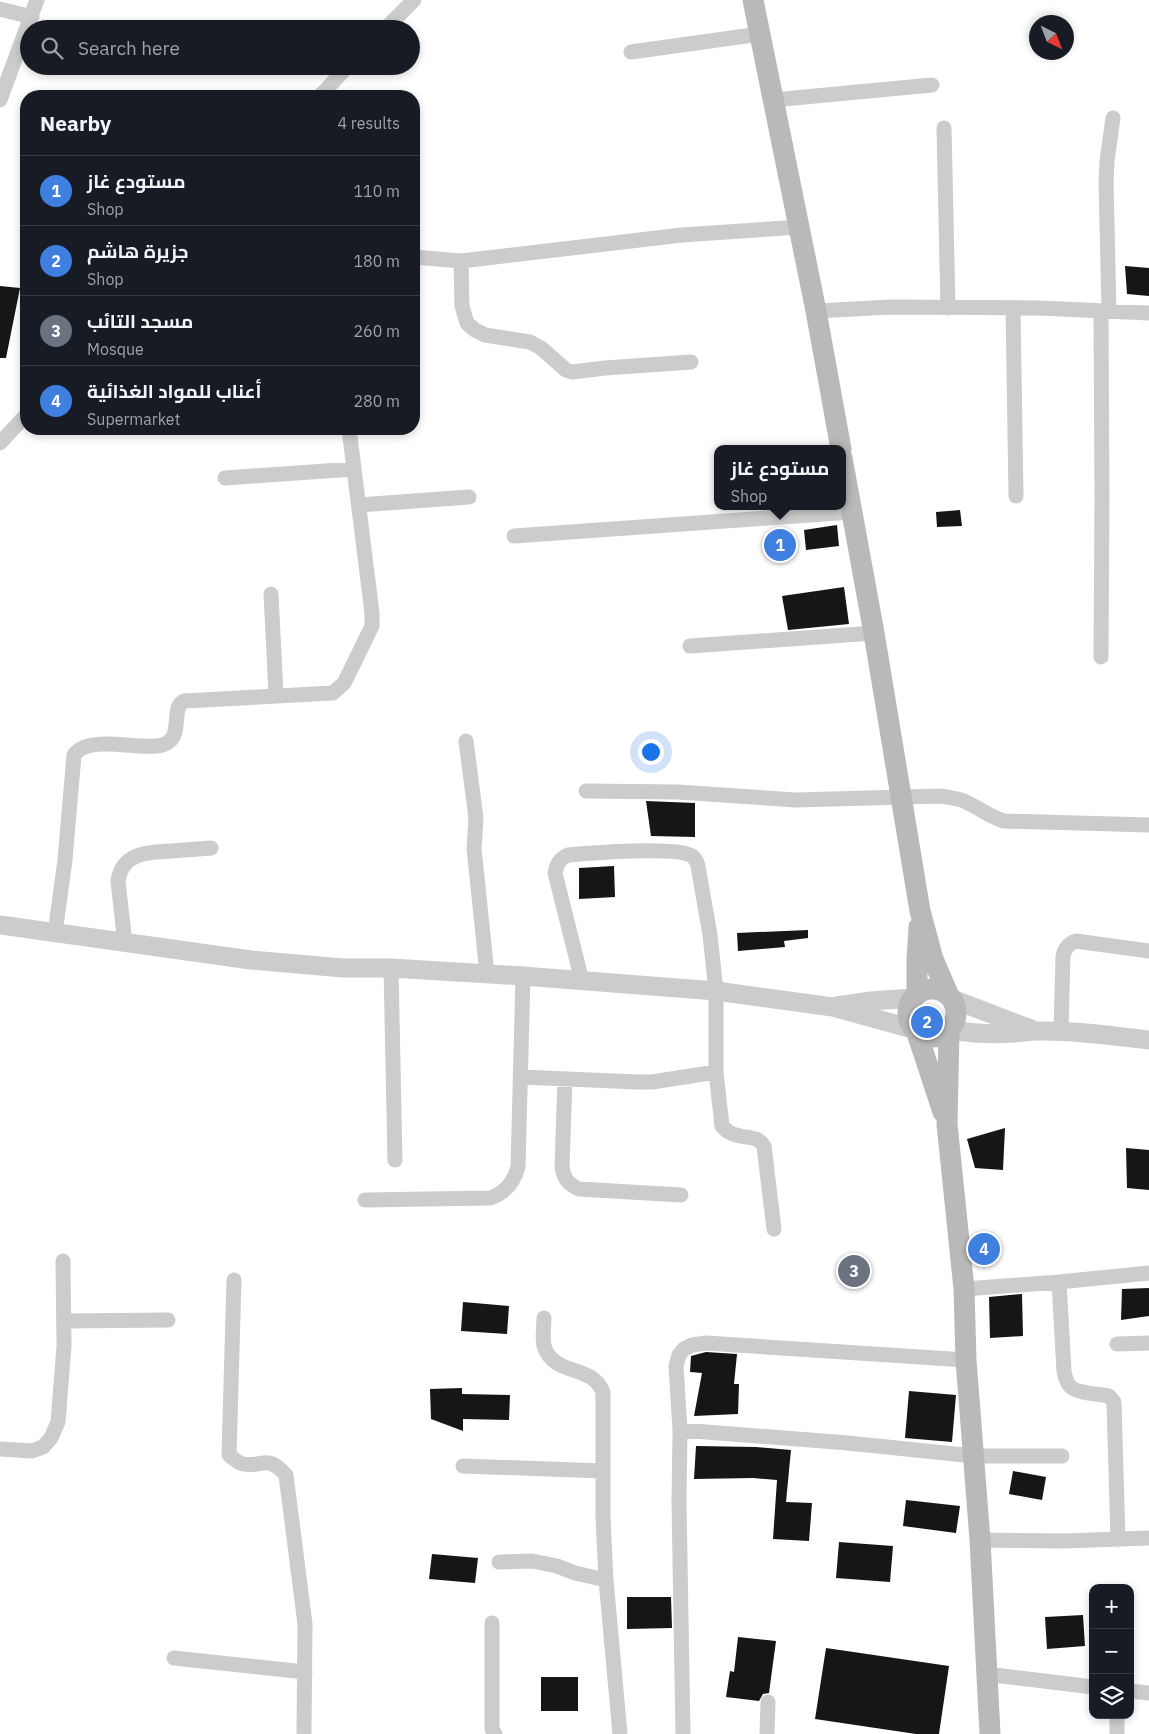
<!DOCTYPE html>
<html lang="en">
<head>
<meta charset="utf-8">
<style>
	:root { --surface:#171b24; --page:#20242c; --text:#f1f3f6; --muted:#9ea1a6; --line:#363941; --accent:#b45309 }
	body { margin:0; font-family:"IBM Plex Sans",Cairo,sans-serif; background:var(--page); color:var(--text) }
	.controls { position:absolute; right:15px; bottom:15px; display:grid; overflow:hidden; border-radius:10px; box-shadow:0 2px 8px #0003 }
	.controls button { width:45px; height:45px; display:grid; place-items:center; padding:0; border:0; border-bottom:1px solid var(--line); background:var(--surface); color:var(--text); font:25px sans-serif }
	.compass { position:absolute; left:1029px; top:15px; width:45px; height:45px; border-radius:50%; background:var(--surface); box-shadow:0 2px 8px #0003; rotate:138deg }
	.you { position:absolute; left:650px; top:751px; width:18px; height:18px; margin:-12px; border:4px solid #fff; border-radius:50%; background:#1a73e8; box-shadow:0 0 0 8px #1a73e833 }
	.badge { display:grid; place-items:center; width:32px; height:32px; border-radius:50%; background:var(--accent); color:#fff; font-size:16px; font-weight:700 }
	.pin { position:absolute; translate:-50% -50%; border:2px solid #fff; box-shadow:0 1px 5px #0006 }
	.popup { position:absolute; left:714px; top:445px; width:132px; height:65px; box-sizing:border-box; display:grid; place-content:center; border-radius:10px; background:var(--surface); filter:drop-shadow(0 1px 4px #0005); font-size:16px; white-space:nowrap; color:var(--muted) }
	.popup b { font-size:19px; color:var(--text) }
	.popup::after { content:''; position:absolute; left:50%; top:100%; margin-left:-10px; border:10px solid transparent; border-top-color:var(--surface) }
	.list { margin:0; padding:0; list-style:none }
	h2 { display:flex; justify-content:space-between; align-items:center; height:65px; margin:0; padding:0 20px; font-size:21px }
	h2 small { font-size:16px; font-weight:400; color:var(--muted) }
	.list li { display:grid; grid-template-columns:32px 1fr auto; gap:15px; align-items:center; box-sizing:border-box; height:70px; padding:0 20px; border-top:1px solid var(--line) }
	.list b { display:block; font-size:19px; white-space:nowrap }
	.list p { margin:0; font-size:16px; white-space:nowrap; color:var(--muted) }
	.list em { font-size:16px; font-style:normal; color:var(--muted) }
	.icon { flex:none; width:28px; height:28px; fill:none; stroke:currentColor; stroke-width:2; stroke-linecap:round; stroke-linejoin:round }
	.map { position:relative; flex:none; width:1149px; height:1734px; overflow:hidden }
	.search { position:absolute; background:var(--surface); box-shadow:0 2px 8px #0003; left:20px; top:20px; width:400px; height:55px; display:flex; align-items:center; gap:12px; box-sizing:border-box; padding:0 18px; border-radius:28px; color:var(--muted); font-size:19px }
	.panel { position:absolute; background:var(--surface); box-shadow:0 2px 8px #0003; left:20px; top:90px; width:400px; height:345px; border-radius:20px }
	.map>svg:first-child { display:block }
	.building { fill:#161616 }
	.lines { fill:none; stroke-linecap:round; stroke-linejoin:round }
	.minor { stroke:#ccc; stroke-width:15 }
	.tertiary { stroke:#ccc; stroke-width:19 }
	.secondary { stroke:#b9b9b9; stroke-width:21 }
</style>
</head>
<body>
<div class="map">
<svg width="1149" height="1734" viewBox="0 0 1149 1734">
	<rect width="100%" height="100%" fill="#fff"/>
	<path class="building" d="M1125,266L1149,268V296L1127,294Z
		M0,286L20,288L6,358H0Z
		M960,510L962,526L937,527L936,512Z
		M837,525L839,546L806,550L804,530Z
		M844,587L849,624L788,630L782,596Z
		M646,801L695,803V837L651,836Z
		M614,866L615,897L579,899V868Z
		M808,930V938L784,941L785,947L738,951L737,933Z
		M1005,1128L1003,1170L975,1168L967,1139Z
		M1126,1148L1149,1150V1190L1127,1188Z
		M1149,1288V1316L1121,1320L1122,1289Z
		M1022,1294L1023,1336L990,1338L989,1297Z
		M463,1302L509,1306L507,1334L461,1331Z
		M706,1352L737,1354L734,1384H739L738,1414L694,1416L702,1373L690,1372L691,1356Z
		M462,1388V1394L510,1395L509,1420L463,1419V1431L431,1419L430,1389Z
		M909,1391L956,1395L952,1442L905,1438Z
		M696,1446L756,1447L791,1450L786,1502L812,1503L809,1541L773,1539L777,1480L753,1478L694,1479Z
		M1013,1471L1046,1477L1042,1500L1009,1494Z
		M906,1500L960,1506L956,1533L903,1526Z
		M839,1542L893,1546L890,1582L836,1578Z
		M432,1554L478,1558L475,1583L429,1579Z
		M627,1597H671L672,1628L627,1629Z
		M1083,1615L1085,1646L1047,1649L1045,1617Z
		M738,1637L776,1641L769,1693L763,1694L759,1701L726,1697L730,1671L734,1672Z
		M826,1648L949,1666L939,1734H916L815,1719Z
		M541,1677H578V1711H541Z"/>
	<g class="lines">
		<path class="minor" d="M0,9L32,17
			M385,29L414,0
			M631,52L760,34
			M320,96L348,66
			M0,100L37,0
			M773,100L932,85
			M944,128L948,308
			M414,257L461,261L682,235L799,227
			M461,261L462,306L467,323L475,330L485,335L530,342L541,348L566,370L572,372L605,368L691,362
			M1013,308L1016,496
			M816,311L891,307L1039,308L1149,313
			M1101,311L1102,499L1101,657
			M1109,311L1106,182L1107,161L1113,118
			M0,443L26,415
			M225,478L354,469
			M359,505L469,497
			M514,536L852,512
			M271,594L276,695
			M690,646L874,633
			M466,741L476,818L474,848L487,974
			M586,791L678,792L796,800L941,796C950,798 960,798 968,803C981,809 990,817 1004,821L1149,825
			M55,933L65,860L74,755C88,735 135,749 157,746C188,742 168,709 184,701L333,693L344,683L354,663L372,626V613L349,429
			M125,944L118,881C122,853 147,852 171,851C184,850 197,849 211,848
			M391,968L395,1160
			M582,981L555,873C557,864 559,859 568,855C590,853 677,846 692,856C695,858 697,862 698,866L710,935L716,991V1072L722,1126C736,1143 755,1131 764,1146L774,1229
			M1061,1032L1063,956C1065,948 1068,944 1076,941L1149,951
			M521,1077L637,1082H652L716,1072
			M565,1079L562,1167C564,1179 568,1184 579,1189L681,1195
			M365,1200L490,1198C505,1193 514,1182 518,1167L523,976
			M234,1280L229,1455C233,1458 238,1463 243,1464C263,1468 266,1453 286,1475L305,1624L304,1734
			M1059,1282L1064,1371C1065,1376 1066,1382 1070,1386C1075,1393 1100,1394 1109,1396L1114,1402L1118,1540
			M964,1289L1059,1282L1149,1273
			M544,1318C544,1327 542,1338 544,1346C554,1377 591,1363 603,1392V1518L606,1580L620,1734
			M64,1321L168,1320
			M1117,1344L1149,1343
			M680,1430L848,1443L974,1456H1062
			M0,1449L32,1451L43,1447L51,1438L58,1422L64,1346L63,1261
			M463,1466L603,1471
			M980,1540L1064,1541L1149,1538
			M499,1562L532,1561L557,1566L575,1573L606,1580
			M492,1623V1729L495,1734
			M174,1658L305,1672
			M986,1674L1093,1687
			M1130,1691L1149,1693
			M683,1734L679,1502L680,1430L676,1366L679,1355L684,1349L692,1345L706,1343L966,1360
			M767,1734L768,1702
			M1117,1734V1715"/>
		<path class="tertiary" d="M0,925L251,960L343,968H391L523,976L716,991L833,1007L913,1029
			M952,999L1031,1029
			M837,1006L871,1001L913,998
			M951,1030C971,1033 991,1035 1012,1033C1020,1033 1029,1031 1038,1031C1075,1030 1112,1036 1149,1040"/>
		<path class="secondary" d="M753,0L816,311L841,449
			M842,458L874,633L920,911L933,959L948,994
			M908 1013a24 24 0 1 1 48 0a24 24 0 1 1-48 0Z
			M917,994V960L919,927
			M949,1031L947,1124L964,1289L966,1360L980,1540L990,1734
			M917,1033L943,1112"/>
	</g>
</svg>
<div class="controls">
<button>+</button>
<button>−</button>
<button><svg class="icon" aria-label="layers" viewBox="0 0 24 24"><path d="M12 4l9 5-9 5-9-5zM3 14l9 5 9-5"/></svg></button>
</div>
<svg class="compass" viewBox="-18 -18 36 36"><path d="M0-13l5 13h-10z" fill="#e53935"/><path d="M0 13l5-13h-10z" fill="#9ea1a6"/></svg>
<div class="you"></div>
<div class="pin badge" style="left:780px;top:545px;background:#3f7fe0">1</div>
<div class="popup"><b>مستودع غاز</b>Shop</div>
<div class="pin badge" style="left:927px;top:1022px;background:#3f7fe0">2</div>
<div class="pin badge" style="left:854px;top:1271px;background:#6b7280">3</div>
<div class="pin badge" style="left:984px;top:1249px;background:#3f7fe0">4</div>
<div class="search"><svg class="icon" aria-label="search" viewBox="0 0 24 24"><circle cx="10" cy="10" r="6"/><path d="M15 15l6 6"/></svg>Search here</div>
<section class="panel">
<h2>Nearby<small>4 results</small></h2>
<ul class="list">
<li><span class="badge" style="background:#3f7fe0">1</span><div><b>مستودع غاز</b><p>Shop</p></div><em>110 m</em></li>
<li><span class="badge" style="background:#3f7fe0">2</span><div><b>جزيرة هاشم</b><p>Shop</p></div><em>180 m</em></li>
<li><span class="badge" style="background:#6b7280">3</span><div><b>مسجد التائب</b><p>Mosque</p></div><em>260 m</em></li>
<li><span class="badge" style="background:#3f7fe0">4</span><div><b>أعناب للمواد الغذائية</b><p>Supermarket</p></div><em>280 m</em></li>
</ul>
</section>
</div>
</body>
</html>
